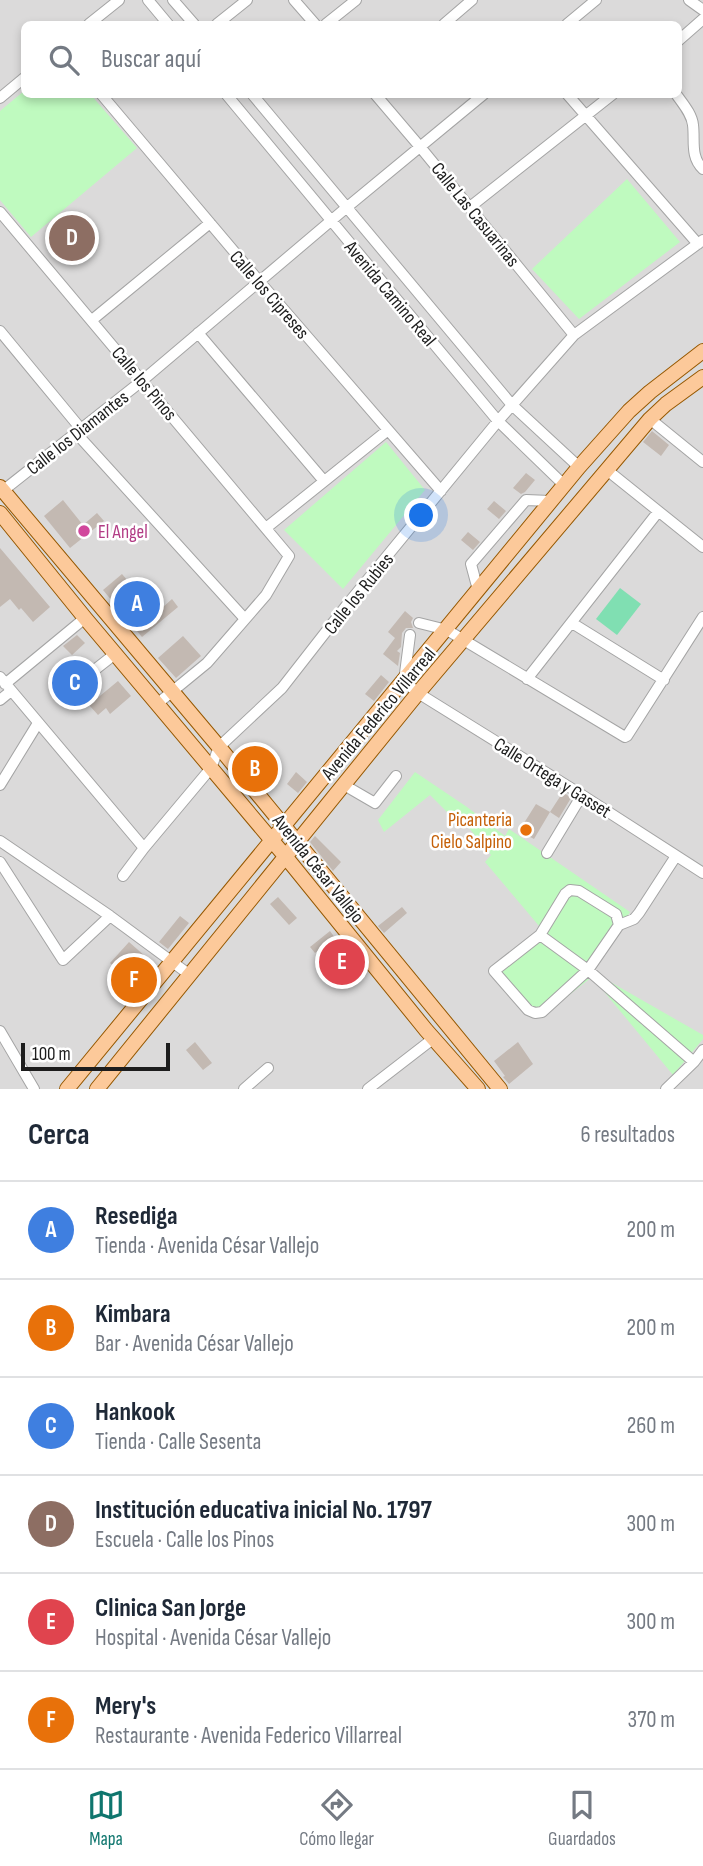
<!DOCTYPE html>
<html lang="es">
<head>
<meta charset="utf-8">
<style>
	:root { --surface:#fff; --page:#f6f6f7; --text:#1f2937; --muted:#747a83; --line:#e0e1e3; --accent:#0f766e }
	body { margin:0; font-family:"Sofia Sans Condensed",sans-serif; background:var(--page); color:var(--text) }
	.scale { position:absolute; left:21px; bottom:18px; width:149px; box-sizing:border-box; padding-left:7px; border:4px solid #1d1d1d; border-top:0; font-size:19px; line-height:24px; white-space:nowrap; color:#1d1d1d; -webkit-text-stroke:5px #fff; paint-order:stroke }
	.you { position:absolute; left:422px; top:516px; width:24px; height:24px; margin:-18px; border:5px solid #fff; border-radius:50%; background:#1a73e8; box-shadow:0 0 0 10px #1a73e833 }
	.badge { display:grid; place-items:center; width:46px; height:46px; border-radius:50%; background:var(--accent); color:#fff; font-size:23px; font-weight:700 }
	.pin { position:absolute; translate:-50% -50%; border:4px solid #fff; box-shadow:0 2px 7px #0006 }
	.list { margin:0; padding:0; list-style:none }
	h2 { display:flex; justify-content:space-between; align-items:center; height:91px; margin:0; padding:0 28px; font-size:30px }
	h2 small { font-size:23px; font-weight:400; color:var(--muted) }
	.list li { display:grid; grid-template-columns:46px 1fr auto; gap:21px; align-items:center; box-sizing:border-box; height:98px; padding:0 28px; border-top:2px solid var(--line) }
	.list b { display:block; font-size:26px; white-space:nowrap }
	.list p { margin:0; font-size:23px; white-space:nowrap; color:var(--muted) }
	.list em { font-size:23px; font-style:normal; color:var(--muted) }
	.icon { flex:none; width:38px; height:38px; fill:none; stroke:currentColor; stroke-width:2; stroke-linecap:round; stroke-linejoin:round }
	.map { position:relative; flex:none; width:703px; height:1089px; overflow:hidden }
	.search { position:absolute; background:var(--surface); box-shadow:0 4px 10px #0003; left:21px; right:21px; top:21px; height:77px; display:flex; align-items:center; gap:18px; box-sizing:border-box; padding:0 24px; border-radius:10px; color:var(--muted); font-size:26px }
	.sheet { height:679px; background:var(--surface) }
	nav { display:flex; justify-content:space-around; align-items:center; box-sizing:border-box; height:98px; border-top:2px solid var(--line); background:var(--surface); font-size:19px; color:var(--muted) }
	nav a { display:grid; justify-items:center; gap:4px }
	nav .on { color:var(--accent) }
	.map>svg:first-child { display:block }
	.residential { fill:#dbdada; fill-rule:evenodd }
	.park { fill:#bffabf }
	.pitch { fill:#80dfb2 }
	.building { fill:#c3b9b2 }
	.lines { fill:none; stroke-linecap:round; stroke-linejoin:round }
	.minor-casing { stroke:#a4a4a4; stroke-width:12 }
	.major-casing { stroke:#965800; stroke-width:16 }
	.minor { stroke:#fff; stroke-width:10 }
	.major { stroke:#fcc99a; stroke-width:14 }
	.hotel-dot { fill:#d1479c; stroke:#fff; stroke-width:2.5 }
	.food-dot { fill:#e8710a; stroke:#fff; stroke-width:2.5 }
	.labels { text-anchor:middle; stroke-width:5; stroke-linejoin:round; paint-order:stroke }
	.street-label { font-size:19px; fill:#1d1d1d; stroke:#fff }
	.hotel-label { font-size:19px; fill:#b23c85; stroke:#fff; text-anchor:start }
	.food-label { font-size:19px; fill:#c56008; stroke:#fff; text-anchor:end }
</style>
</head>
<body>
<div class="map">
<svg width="703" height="1089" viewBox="0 0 703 1089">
	<rect width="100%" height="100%" fill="#efeae3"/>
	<path class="residential" d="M0,0H703V1089H0ZM24,24H678V94H24Z"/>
	<path class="park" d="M24,91V94L91,95L137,148L31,237L0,200V111Z
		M627,179L680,242L579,319L532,269Z
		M386,442L425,490L343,589L284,530Z
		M415,772L467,807L505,836L509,829L630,912L593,972L703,1035V1039L673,1075L592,977L540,1018L500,970L545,933L485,862L491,855L460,817L455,820L430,795L384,832L378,820Z"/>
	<path class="pitch" d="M620,588L641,604L617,635L596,619Z"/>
	<path class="building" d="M652,431L669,445L661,456L643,442Z
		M526,473L535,480L525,492L521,494L513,488Z
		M63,500L83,525L97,513L104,521L70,548L44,516Z
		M494,501L506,511L499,519L487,509Z
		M468,532L480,542L473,550L461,540Z
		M0,548L50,607L33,622L21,608L19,610L10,599L0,607Z
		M122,574L133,587L139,582L162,608L172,599L178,607L142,637L103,590Z
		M405,611L413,618L411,622L413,628H406L402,633L401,647L397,651L400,653L398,666L383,654L395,638L388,632Z
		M77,635L85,643L72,655L63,646Z
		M183,636L201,656L176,678L158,658Z
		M73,673L76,676L77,684L85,687L78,693L66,679Z
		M381,675L389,682L374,701L365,694Z
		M118,681L131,696L110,714L106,708L98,715L89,705Z
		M296,772L307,782L298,793L287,784Z
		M563,792L571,798L559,818L550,812Z
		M536,804L550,812L534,839L519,831Z
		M315,836L341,862L333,871L310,842Z
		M278,897L297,918L289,925L270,904Z
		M402,907L407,913L384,933L378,926Z
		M180,916L189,923L168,949L159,942Z
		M330,931L335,938L315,953L310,947Z
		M129,942L154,964L129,991L132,994L126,1001L111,987L122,974L110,963Z
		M347,952L362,972L347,985L331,965Z
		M195,1042L212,1063L203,1070L186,1050Z
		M518,1042L533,1064L509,1084L503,1077L505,1076L494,1061Z"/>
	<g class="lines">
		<g class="minor-casing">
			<path id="minor" d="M148,0L168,24
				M173,0L194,24
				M294,0L315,24
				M689,0L703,10
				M89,24L119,0
				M217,24L247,0
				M326,24L356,0
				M444,24L472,0
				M567,24L596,0
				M678,41L703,19
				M101,94L259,281L441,491
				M226,94L498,421L564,485
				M252,94L512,405L579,467
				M375,94L421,148L574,335
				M567,94L698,244
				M676,94C683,104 692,114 693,125C695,140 690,157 703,169
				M0,98L24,78
				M470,207L613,94
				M0,212L289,556L266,595L207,663L157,704
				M92,320L210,223
				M0,331L81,429
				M198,333L324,481
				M650,419L703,462
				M76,433L245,619
				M607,470L703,547
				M0,493L143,380L346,208L484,94
				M266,528L388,430
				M478,590L471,564L526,500L550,501
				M419,623L447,630L625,737L627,736L703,617
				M572,623L664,680
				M410,635L404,681L418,693L582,795L703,873
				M0,677L144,848
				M83,679L115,654
				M527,679L658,512
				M5,684L85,618
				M0,700L11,691
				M0,785L38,723
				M344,785L375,803L396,776
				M0,841L110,916L190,975
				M547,853L582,795
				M0,862L63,960L110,916
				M123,876L144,848L211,768L219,747L282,688L346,606L498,421L574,335L703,240
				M570,890L579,891L616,914L619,925L588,970L542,1012L535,1013L528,1010L494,971L540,935L565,894Z
				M619,925L634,919L639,913L676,856
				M540,935L588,970L694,1062
				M0,1031L34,1089
				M244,1089L268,1068
				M368,1089L434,1038
				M666,1089L694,1062L703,1050"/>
		</g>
		<g class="major-casing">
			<path id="major" d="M0,487L219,747L500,1089
				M0,513L85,618L285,856L426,1030L478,1089
				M67,1089L579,467L629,411L650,392L703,351
				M97,1089L418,693L650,419L666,404L703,377"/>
		</g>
		<use href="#minor" class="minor"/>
		<use href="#major" class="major"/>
	</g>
	<circle class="hotel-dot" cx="84" cy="531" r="7"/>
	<circle class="food-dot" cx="526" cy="830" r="7"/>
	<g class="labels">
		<g class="street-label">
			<text transform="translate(476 214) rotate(51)" y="7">Calle Las Casuarinas</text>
			<text transform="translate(391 293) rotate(50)" y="7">Avenida Camino Real</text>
			<text transform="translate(270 294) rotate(49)" y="7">Calle los Cipreses</text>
			<text transform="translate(145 383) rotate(50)" y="7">Calle los Pinos</text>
			<text transform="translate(77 432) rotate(-38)" y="7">Calle los Diamantes</text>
			<text transform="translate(358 593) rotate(-51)" y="7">Calle los Rubies</text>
			<text transform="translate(378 713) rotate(-50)" y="7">Avenida Federico Villarreal</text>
			<text transform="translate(553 777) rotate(32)" y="7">Calle Ortega y Gasset</text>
			<text transform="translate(319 868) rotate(51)" y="7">Avenida César Vallejo</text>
		</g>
		<g class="hotel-label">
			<text x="98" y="538">El Angel</text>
		</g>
		<g class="food-label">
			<text x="512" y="826">Picanteria<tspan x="512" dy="22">Cielo Salpino</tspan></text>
		</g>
	</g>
</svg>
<div class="scale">100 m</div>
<div class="you"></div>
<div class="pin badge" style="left:137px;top:604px;background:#3f7fe0">A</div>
<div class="pin badge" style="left:255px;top:769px;background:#e8710a">B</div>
<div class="pin badge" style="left:75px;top:683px;background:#3f7fe0">C</div>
<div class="pin badge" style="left:72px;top:238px;background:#8d6e63">D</div>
<div class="pin badge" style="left:342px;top:962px;background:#e0444e">E</div>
<div class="pin badge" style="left:134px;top:980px;background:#e8710a">F</div>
<div class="search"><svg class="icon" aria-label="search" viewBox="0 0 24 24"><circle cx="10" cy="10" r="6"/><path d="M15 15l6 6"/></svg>Buscar aquí</div>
</div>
<section class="sheet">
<h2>Cerca<small>6 resultados</small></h2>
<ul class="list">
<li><span class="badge" style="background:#3f7fe0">A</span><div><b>Resediga</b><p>Tienda · Avenida César Vallejo</p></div><em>200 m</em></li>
<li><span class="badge" style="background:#e8710a">B</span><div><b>Kimbara</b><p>Bar · Avenida César Vallejo</p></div><em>200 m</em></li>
<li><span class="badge" style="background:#3f7fe0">C</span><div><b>Hankook</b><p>Tienda · Calle Sesenta</p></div><em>260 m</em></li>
<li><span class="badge" style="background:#8d6e63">D</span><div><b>Institución educativa inicial No. 1797</b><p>Escuela · Calle los Pinos</p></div><em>300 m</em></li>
<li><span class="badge" style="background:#e0444e">E</span><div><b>Clinica San Jorge</b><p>Hospital · Avenida César Vallejo</p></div><em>300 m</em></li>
<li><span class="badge" style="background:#e8710a">F</span><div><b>Mery's</b><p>Restaurante · Avenida Federico Villarreal</p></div><em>370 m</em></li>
</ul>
</section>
<nav>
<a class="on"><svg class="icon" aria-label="map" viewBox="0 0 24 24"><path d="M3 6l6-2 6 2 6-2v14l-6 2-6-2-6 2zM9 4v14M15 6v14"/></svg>Mapa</a>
<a><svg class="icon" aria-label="directions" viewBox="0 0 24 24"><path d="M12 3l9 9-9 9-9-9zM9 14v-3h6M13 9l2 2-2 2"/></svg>Cómo llegar</a>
<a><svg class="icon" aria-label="saved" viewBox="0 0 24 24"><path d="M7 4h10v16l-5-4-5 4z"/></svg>Guardados</a>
</nav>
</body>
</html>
